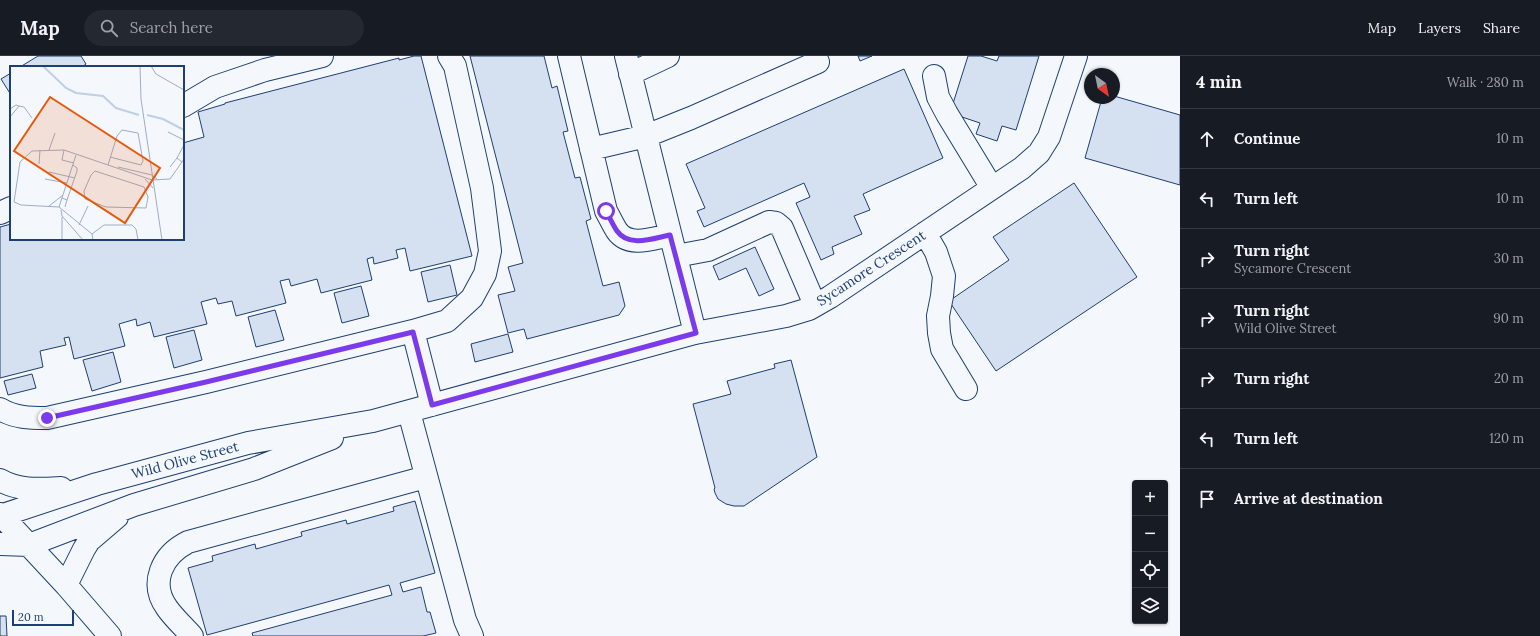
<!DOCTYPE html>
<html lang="en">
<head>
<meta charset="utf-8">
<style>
	:root { --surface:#171b24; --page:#242831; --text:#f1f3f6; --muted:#9ea1a6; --line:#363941 }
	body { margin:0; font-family:Lora,serif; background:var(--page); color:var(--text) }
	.controls { position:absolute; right:12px; bottom:12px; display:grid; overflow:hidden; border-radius:4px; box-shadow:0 1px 3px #0004 }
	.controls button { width:36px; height:36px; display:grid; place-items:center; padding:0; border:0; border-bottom:1px solid var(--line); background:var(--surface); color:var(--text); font:20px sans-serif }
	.compass { position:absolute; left:1084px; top:12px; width:36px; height:36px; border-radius:50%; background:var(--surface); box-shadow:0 1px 3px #0004; rotate:147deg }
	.scale { position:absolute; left:12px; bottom:10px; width:62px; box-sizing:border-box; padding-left:4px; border:2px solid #1d3f73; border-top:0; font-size:11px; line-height:14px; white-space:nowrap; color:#1d3f73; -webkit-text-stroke:3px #f4f7fb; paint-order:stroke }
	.stop { position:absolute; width:12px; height:12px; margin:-9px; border:3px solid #7c3aed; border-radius:50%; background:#fff }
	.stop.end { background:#7c3aed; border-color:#fff; box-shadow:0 1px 4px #0008 }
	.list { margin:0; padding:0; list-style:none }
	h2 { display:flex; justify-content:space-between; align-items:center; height:52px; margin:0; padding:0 16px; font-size:17px }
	h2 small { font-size:13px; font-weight:400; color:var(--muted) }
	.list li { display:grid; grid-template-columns:26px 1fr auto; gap:12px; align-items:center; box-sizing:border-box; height:60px; padding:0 16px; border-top:1px solid var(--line) }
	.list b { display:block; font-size:15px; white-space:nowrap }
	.list p { margin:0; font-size:13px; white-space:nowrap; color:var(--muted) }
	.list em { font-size:13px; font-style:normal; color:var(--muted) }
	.icon { flex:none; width:22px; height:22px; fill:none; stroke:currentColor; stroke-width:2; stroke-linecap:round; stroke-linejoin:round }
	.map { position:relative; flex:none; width:1180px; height:580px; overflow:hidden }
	header { display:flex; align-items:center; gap:24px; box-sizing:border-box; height:56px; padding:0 20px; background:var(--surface); border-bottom:1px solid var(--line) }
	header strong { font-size:19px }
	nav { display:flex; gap:22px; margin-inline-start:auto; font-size:14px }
	.search { width:280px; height:36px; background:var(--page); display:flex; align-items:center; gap:10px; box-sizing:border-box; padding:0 14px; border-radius:22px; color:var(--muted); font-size:15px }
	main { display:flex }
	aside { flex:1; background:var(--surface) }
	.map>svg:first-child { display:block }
	.building { fill:#d5e0f0; stroke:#1d3f73 }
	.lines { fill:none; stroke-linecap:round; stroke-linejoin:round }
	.minor-casing { stroke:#1d3f73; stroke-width:24 }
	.minor { stroke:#f4f7fb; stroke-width:22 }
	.route { stroke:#7c3aed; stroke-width:5 }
	.labels { text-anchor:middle; stroke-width:3; stroke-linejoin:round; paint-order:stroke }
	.street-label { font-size:14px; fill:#1d3f73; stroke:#f4f7fb }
	.inset-river { fill:none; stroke:#bed0e5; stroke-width:2 }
	.inset-road { fill:none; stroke:#9eadc5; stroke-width:1 }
	.view { fill:#e8590c; fill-opacity:0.15; stroke:#e8590c; stroke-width:2 }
	.inset-edge { fill:none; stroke:#1d3f73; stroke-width:2 }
</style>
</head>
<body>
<header>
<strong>Map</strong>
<div class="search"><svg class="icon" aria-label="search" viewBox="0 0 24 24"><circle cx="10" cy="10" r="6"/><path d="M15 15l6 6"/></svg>Search here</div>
<nav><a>Map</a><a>Layers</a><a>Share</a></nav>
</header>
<main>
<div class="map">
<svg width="1180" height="580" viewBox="0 0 1180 580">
	<rect width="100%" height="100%" fill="#f4f7fb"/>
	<path class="building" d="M38,0H81L86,8L82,11H20Z
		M414,0H421L472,200L410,215L405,192L396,194L398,202L374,208L373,201L367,203L372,224L321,237L317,223L291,230L289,223L280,225L286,247L236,260L232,245L218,248L216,242L201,246L207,268L154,281L150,266L137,270L136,263L119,268L125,290L74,303L69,281L64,282L66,289L40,295L43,311L0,322V171L11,168V183H183V87L204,81L198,56L225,48V47L399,2V4Z
		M470,0H544L552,32L557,30L568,75L563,76L575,122L580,121L591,163L586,165L603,230L619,226L625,250L619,259L527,283L524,273L508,277L498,239L515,235L508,211L523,207Z
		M858,0H872L860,5Z
		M968,0H981L997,5L999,0H1039L1016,74L1002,70L997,85L976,78L980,67L950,57Z
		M904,13L943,102L863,138L870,154L854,160L862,178L832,191L834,198L821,204L796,147L810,141L804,127L704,171L697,155L705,152L686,108Z
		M11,17V39L1,23Z
		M1114,40L1180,59V129L1085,102L1102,42H1114Z
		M1074,127L1137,221L996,315L949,245L1009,204L993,181Z
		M755,191L774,233L759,240L746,212L719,224L713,210Z
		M450,209L457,239L428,246L421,216Z
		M361,230L369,260L342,267L334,237Z
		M275,254L284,284L256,291L248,261Z
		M194,274L202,304L174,312L166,281Z
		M508,278L513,296L475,306L471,288Z
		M113,296L121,326L92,335L83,304Z
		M791,304L817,401L744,450H734L726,448L718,443L715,437L714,433L715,432L693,348L731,338L727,325L775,312L774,308Z
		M32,318L36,332L8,339L4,325Z
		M415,445L435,517L400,527L403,536L421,531L427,556H430L436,577L423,580H253L252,577L392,539L389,529L207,579L188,512L213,505L212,500L255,488L256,493L302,480L301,476L346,464L347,468L394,455L393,451Z
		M0,560H6L7,580H0Z"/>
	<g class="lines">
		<g class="minor-casing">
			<path id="minor" d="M569,0L606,155C610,162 613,169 617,175C629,192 654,182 670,179
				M626,0L695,277
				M630,18L668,0
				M934,20L938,41L947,58L992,132
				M183,50L215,31L265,14L322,0
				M591,93L646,80L691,62L818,6
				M0,157L11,152
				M925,177L936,196L944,220L942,240L938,260L939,277L942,293L966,333
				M676,200L708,194L769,166L776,167L782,172L815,249
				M413,275L432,349
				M0,353C15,362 30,362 47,362L206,326L413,275L447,265L472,242L485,218L490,195L482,132L455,10L449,0
				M409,356L465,564L472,580
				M0,424C18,435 41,433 61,432
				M0,458L66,529L110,580
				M0,460L97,428L248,387L373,365L695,277L786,260L809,253L830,241L1022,112L1039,97L1049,81L1076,0
				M0,488L29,489L134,449L254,413L332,382
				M66,529L84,493L89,485L117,461
				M192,580C184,571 174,562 167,552C149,527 162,499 188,486L426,421"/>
		</g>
		<use href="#minor" class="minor"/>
	</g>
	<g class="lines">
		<path class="route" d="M47,362L206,326L413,276L432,349L696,277L670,179C654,182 629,192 617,175C613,169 610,162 606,155"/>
	</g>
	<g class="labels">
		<g class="street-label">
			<text transform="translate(871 212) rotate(-33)" y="5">Sycamore Crescent</text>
			<text transform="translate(185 404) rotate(-15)" y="5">Wild Olive Street</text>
		</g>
	</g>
	<g transform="translate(10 10)">
		<rect width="174" height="174" fill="#f4f7fb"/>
		<path class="inset-river" d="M33,0L56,22L66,27L93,30L106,42L129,49M137,49L153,53L174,64"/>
		<path class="inset-road" d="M130,0L131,33L152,174M141,0L146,8L174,24M9,40L14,41L22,52M0,43L6,39L9,40L0,51M158,66L174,74M39,84L45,67M54,84L52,94L64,97M167,92L174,79M29,98L30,84M98,99L107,70L112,64L128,67L133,95L131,99L100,91M108,101L142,109L147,113M160,101L167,92L172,96M85,105L134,121L138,131L136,142L96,141L75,133L74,125L81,109ZM39,106L65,112M35,113L57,117M135,113L143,122M52,132L57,134L55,141M57,134L67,105V102L63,99M39,140L53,129M49,141L11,139L4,136L10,96L22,85L54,84L142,114L160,113L174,93M49,141L66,89M49,141L82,168M51,144L52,150L73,174M52,151V174M69,159L78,140M83,174L82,168L94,159H122L126,163L128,174"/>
		<path class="view" d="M40,31L150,102L115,157L4,85Z"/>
		<rect width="174" height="174" class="inset-edge"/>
	</g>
</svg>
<div class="controls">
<button>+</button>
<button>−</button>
<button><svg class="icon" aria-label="locate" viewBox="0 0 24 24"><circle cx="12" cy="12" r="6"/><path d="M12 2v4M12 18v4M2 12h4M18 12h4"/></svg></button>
<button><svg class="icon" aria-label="layers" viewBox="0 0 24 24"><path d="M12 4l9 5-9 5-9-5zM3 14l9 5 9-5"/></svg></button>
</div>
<svg class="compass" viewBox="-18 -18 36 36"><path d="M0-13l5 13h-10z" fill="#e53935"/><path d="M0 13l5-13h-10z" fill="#9ea1a6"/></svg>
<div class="scale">20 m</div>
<div class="stop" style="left:606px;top:155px"></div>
<div class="stop end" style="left:47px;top:362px"></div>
</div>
<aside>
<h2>4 min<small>Walk · 280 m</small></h2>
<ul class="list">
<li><svg class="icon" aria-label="ahead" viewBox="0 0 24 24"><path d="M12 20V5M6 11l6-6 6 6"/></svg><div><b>Continue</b></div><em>10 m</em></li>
<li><svg class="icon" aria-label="left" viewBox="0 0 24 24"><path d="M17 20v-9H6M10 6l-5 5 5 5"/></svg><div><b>Turn left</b></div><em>10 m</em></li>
<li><svg class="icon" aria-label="right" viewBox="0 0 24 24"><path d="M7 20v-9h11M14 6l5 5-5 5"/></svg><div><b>Turn right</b><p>Sycamore Crescent</p></div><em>30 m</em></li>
<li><svg class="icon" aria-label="right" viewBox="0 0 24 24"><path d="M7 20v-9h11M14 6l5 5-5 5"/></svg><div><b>Turn right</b><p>Wild Olive Street</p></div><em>90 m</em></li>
<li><svg class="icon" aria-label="right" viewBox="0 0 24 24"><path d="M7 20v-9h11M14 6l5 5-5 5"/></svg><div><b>Turn right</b></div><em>20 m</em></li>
<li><svg class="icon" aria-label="left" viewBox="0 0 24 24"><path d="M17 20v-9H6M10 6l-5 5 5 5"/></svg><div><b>Turn left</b></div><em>120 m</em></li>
<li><svg class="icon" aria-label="arrive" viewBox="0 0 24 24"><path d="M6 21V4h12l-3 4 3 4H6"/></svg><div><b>Arrive at destination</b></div></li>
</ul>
</aside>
</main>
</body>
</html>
